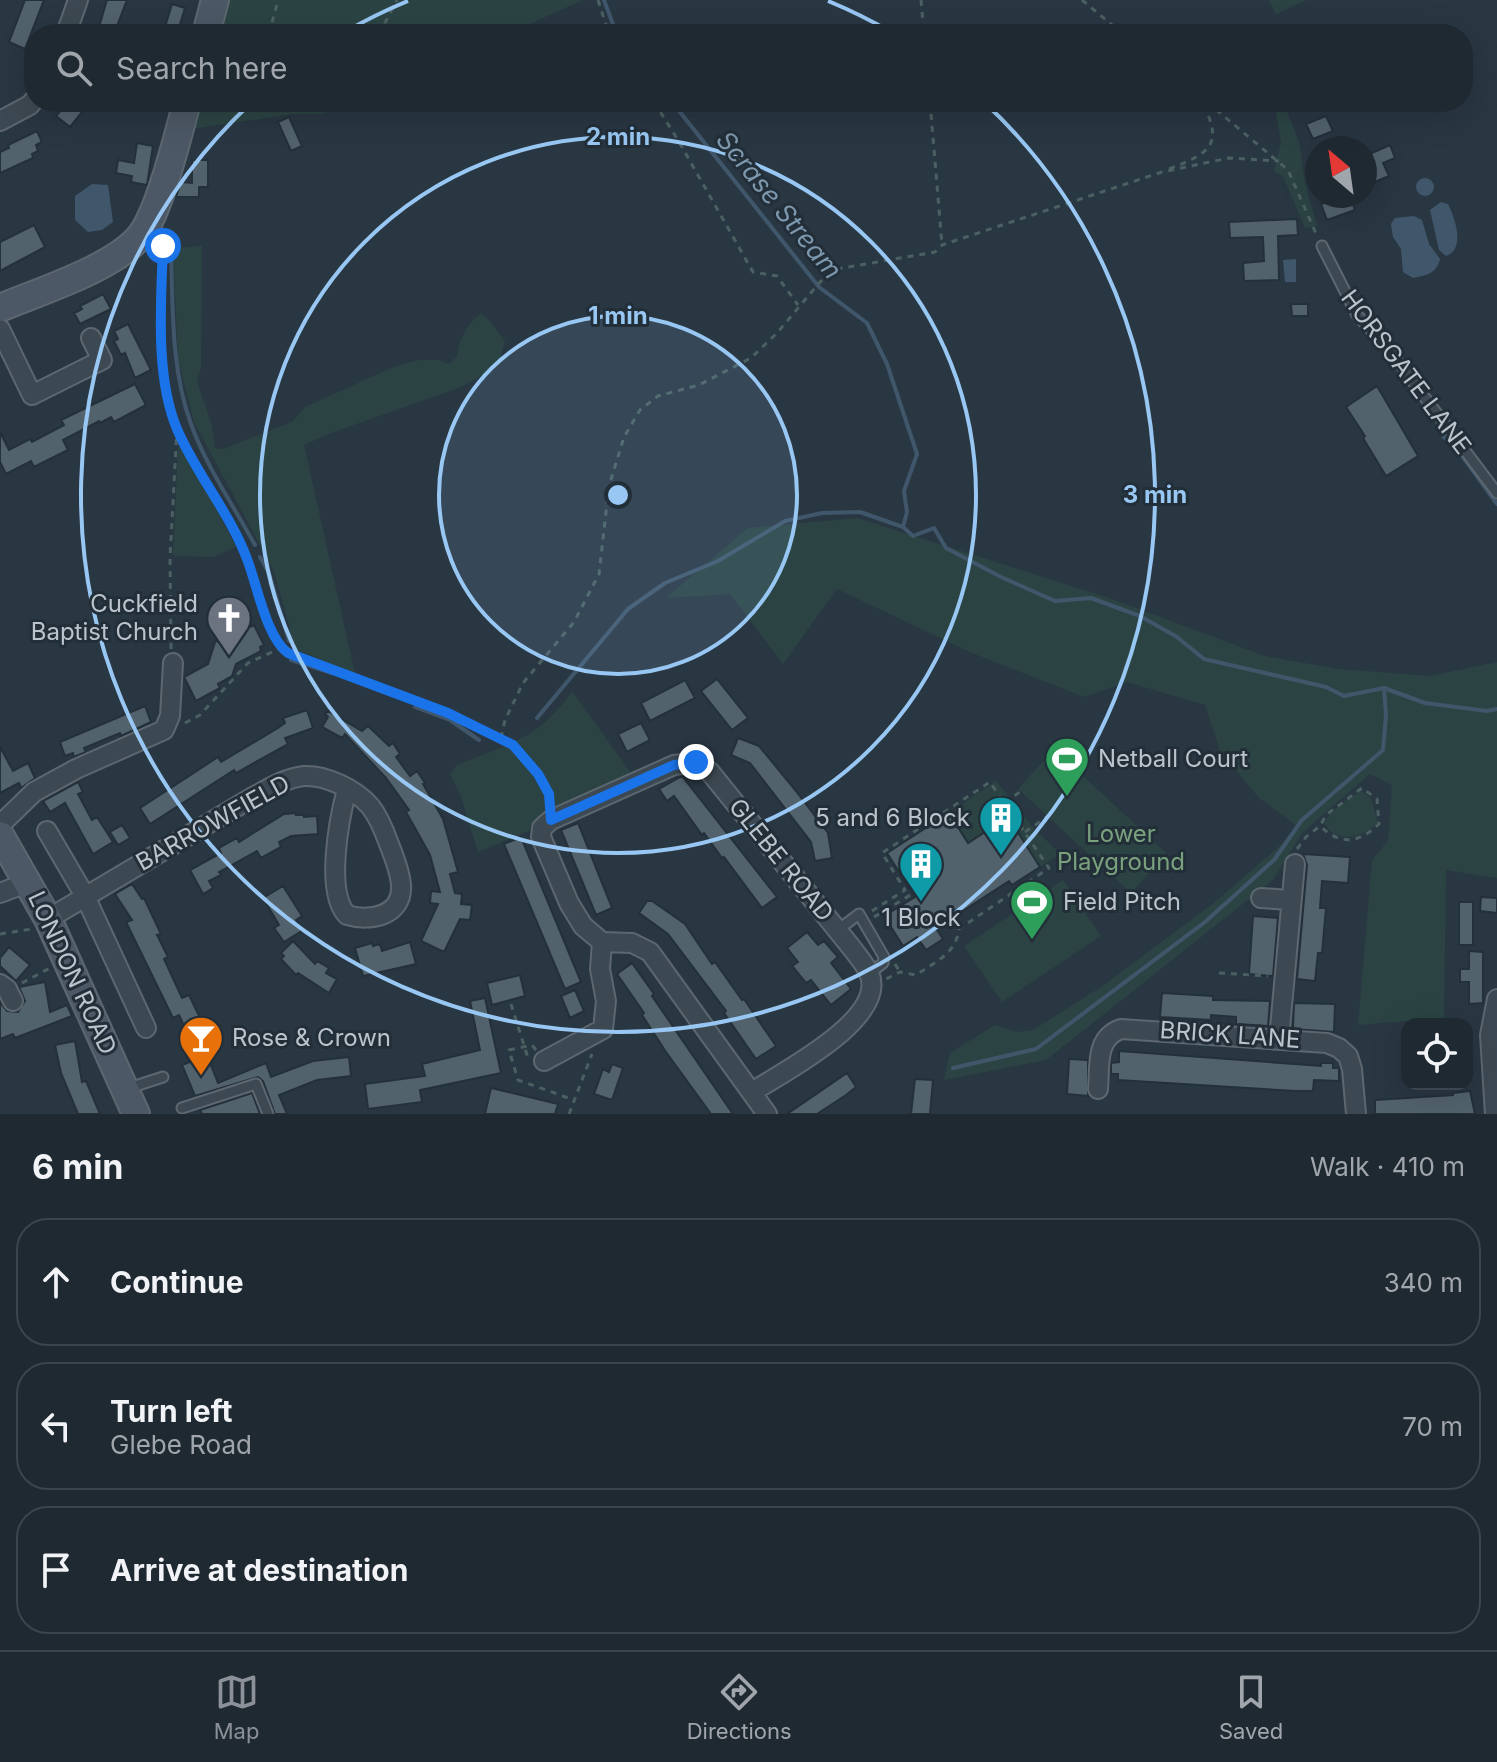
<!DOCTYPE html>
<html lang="en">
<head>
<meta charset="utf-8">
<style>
	:root { --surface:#1f2932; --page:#2c353e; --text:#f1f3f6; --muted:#a1a6ac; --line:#3c454d; --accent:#8c9099 }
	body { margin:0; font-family:Inter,sans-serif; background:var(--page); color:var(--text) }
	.controls { position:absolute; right:24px; bottom:24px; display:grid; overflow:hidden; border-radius:16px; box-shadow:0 8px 32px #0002 }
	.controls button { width:72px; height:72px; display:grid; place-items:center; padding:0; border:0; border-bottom:2px solid var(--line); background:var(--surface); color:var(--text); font:40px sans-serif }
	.compass { position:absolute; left:1305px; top:136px; width:72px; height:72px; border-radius:50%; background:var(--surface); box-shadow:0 8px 32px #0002; rotate:331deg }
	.stop { position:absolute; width:24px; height:24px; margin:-18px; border:6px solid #1a73e8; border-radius:50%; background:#fff }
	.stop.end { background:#1a73e8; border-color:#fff; box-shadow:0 2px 8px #0008 }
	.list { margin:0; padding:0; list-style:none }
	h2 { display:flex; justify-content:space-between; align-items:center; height:104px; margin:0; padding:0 32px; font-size:34px }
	h2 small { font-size:26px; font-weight:400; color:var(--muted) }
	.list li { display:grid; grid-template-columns:52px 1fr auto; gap:24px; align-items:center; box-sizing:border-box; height:128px; margin:0 16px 16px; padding:0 16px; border:2px solid var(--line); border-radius:32px }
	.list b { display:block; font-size:30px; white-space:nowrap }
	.list p { margin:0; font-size:26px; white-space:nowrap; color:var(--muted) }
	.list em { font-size:26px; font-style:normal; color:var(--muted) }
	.icon { flex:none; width:44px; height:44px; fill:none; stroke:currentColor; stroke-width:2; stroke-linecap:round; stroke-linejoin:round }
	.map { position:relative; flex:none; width:1497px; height:1114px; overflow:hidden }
	.search { position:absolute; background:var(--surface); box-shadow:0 8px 32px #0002; left:24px; right:24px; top:24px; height:88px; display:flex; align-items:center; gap:20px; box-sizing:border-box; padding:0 28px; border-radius:32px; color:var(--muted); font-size:30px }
	.sheet { height:536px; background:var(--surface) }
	nav { display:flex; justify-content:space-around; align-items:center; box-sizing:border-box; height:112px; border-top:2px solid var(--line); background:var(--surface); font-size:22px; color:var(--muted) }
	nav a { display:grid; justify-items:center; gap:4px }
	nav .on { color:var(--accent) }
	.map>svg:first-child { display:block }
	.green { fill:#2b4443 }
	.water { fill:#40576b }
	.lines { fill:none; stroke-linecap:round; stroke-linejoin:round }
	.stream { stroke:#40576b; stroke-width:4 }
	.building { fill:#52626d; stroke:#24303a; stroke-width:2 }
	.lane-casing { stroke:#5c6770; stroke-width:13 }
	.street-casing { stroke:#5c6770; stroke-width:22 }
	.secondary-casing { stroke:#5c6770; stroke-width:30 }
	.path { stroke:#4b6161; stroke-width:3; stroke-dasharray:6 6; stroke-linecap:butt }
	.lane { stroke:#3d4952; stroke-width:9 }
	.street { stroke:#3d4952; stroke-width:18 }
	.secondary { stroke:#4c5865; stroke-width:26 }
	.route { stroke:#1a73e8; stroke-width:10 }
	.ring { fill:none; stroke:#98c7f3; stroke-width:4 }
	.labels { text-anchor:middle; stroke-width:6; stroke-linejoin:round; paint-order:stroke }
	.street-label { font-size:24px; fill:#bbc4cc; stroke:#222e38 }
	.poi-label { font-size:24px; fill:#bbc4cc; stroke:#222e38; text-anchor:start }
	.park-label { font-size:24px; fill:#7aa17e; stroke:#222e38 }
	.water-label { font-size:26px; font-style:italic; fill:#7d97ad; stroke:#222e38 }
	.centre { fill:#98c7f3; stroke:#222e38; stroke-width:4 }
	.ring-label { font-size:24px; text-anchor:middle; font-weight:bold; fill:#98c7f3; stroke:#222e38; stroke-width:6; stroke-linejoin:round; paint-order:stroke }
</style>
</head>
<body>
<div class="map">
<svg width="1497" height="1114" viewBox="0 0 1497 1114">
	<rect width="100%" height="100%" fill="#293743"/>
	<path class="green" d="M227,0H583L507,34H217Z
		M1269,0H1306L1276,14Z
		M198,102H354L323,114H293L191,129Z
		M1274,102H1283L1299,142L1305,183L1317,226L1305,228L1283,176L1274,171L1281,143Z
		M202,246L201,367L197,382L211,422L215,448L223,449L292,422L305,407L396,366L419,360H439L448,364L457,357C458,342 468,321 481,314L489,320L505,341L500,358L487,373L461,387L331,433L304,445L355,674L293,648L289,625L274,571L194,422L178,359L173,248Z
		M181,446H184L236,547L213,557L175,556L173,554L178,449Z
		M857,518L1109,598L1265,656L1339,669L1430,676L1497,662V878L1446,870L1444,1018L1358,1025L1372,861L1388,840L1392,785L1370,774L1303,832L1273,880L1046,1060L944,1080L950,1053L995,1025L1018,1032L1033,1030L1101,987L1214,903L1300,828L1259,798L1220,751L1205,705L1127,682L1084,697L972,653L837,589L783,664L730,594L666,598L748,528Z
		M572,691L633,776L535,820L529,831L478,852L460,794L450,774L457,765C508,744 540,739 572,691Z
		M1054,749L1167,854L1131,893L1018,789Z
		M996,781L1032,826L1060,854L1040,867L968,843L949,813Z
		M1362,791L1371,798L1378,823C1363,837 1337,845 1324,823C1332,809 1348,798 1362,791Z
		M1063,880L1101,936L1002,1002L964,946Z"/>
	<path class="water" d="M1416 187a9 9 0 1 1 18 0a9 9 0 1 1-18 0Z
		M92,184L108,185L113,222L102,230L88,232L75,220V196Z
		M1441,202L1448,204C1455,218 1466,249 1446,256L1439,250L1430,210Z
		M1414,216L1422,220L1429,244L1440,259C1436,274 1427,275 1413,278L1403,272L1401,249L1393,237L1391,224L1395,218Z
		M1296,259V282H1285L1283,260Z"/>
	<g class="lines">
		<path class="stream" d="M604,0L614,27L619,34
			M672,102L819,287L867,323L887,364L917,454L904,491L907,512L903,527L913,536L934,528L946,548L1001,577L1055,601L1091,598L1140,616L1177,637L1204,659L1326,687L1344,696L1384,688L1425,703L1487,711L1497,709
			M165,232L170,241L171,252C173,310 171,369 191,424C206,466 233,505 255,545
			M1443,436L1463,457L1497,504
			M260,557L269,573L289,641
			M291,660L332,673
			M415,707L450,720L479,740
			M537,718L628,609L665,583L718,561L785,521L822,513L860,512L903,527
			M953,1068L1036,1049L1205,922L1274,860L1302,820L1383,750L1386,715L1384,688"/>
	</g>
	<path class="building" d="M25,0H44L25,49L9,42Z
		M107,0H127L114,34L98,30Z
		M172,4L185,8L177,34L164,30Z
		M68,102H86L83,111L70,127L56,116Z
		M1326,116L1333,131L1313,139L1306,124Z
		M289,117L302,146L291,151L278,122Z
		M37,131L42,142L36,145L38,151L32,154L33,158L0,173V152L9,148L8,145Z
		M137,143L153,146L147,185L131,182L132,176L116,173L118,160L134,163Z
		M1390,145L1395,158L1383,163L1389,176L1365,186V156Z
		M192,160H208V187H199V197H176L181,182L192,183Z
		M1345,196H1350L1355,210L1327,220L1321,204Z
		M1297,219L1298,235L1278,236L1279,280L1244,281L1243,263L1264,261L1263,237L1230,238L1229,222Z
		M34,225L45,247L0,271V242Z
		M103,294L111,309L80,324L74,313L82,309L80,306Z
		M1291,304H1308V316H1292Z
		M128,324L151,370L135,378L125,353L121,355L114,341L118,339L114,331Z
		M135,384L146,405L114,422L111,417L100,423L99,421L63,440L68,450L34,467L31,461L6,474L0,462V432L9,450L30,439L32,442L64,425L61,420Z
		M1377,386L1418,456L1386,476L1363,438L1365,436L1346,407Z
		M248,624L250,627L254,625L264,645L260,647L261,651L236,664L232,676L218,684L220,688L196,701L184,677L208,664L215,642Z
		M717,679L748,718L732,730L701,691Z
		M685,680L695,698L650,721L641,703Z
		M145,706L151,722L121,736L120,733L84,748L86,752L74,757L73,753L65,756L60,742Z
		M307,710L313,728L285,738L288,744L236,773L234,770L150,824L140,808L218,757L221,762L278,728L285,723L283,718Z
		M328,711L362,731L368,726L389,746L393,743L400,754L396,757L410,776L417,771L425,783L423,784L443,819L458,872L450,874L455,893L462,894L461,904L472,905L470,920L460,919L444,952L421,941L438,904L430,903L431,891L440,892L430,855L406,812L409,810L386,778L345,734L342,738L322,727L328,717L325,714Z
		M641,723L650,740L627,752L618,734Z
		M738,738L759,746L796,791L828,833L832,858L815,861L811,842L750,763L731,755Z
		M0,747L13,771L28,763L35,778L21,788L19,783L0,793Z
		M682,776L777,897L762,908L724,857L722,858L704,833L702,835L674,796L667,801L659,789Z
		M78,782L83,792L78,794L92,820L97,817L113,842L93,854L65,803L50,812L43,801Z
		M296,813V815H304V817L317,816L318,834L291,836L279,842L281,847L261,858L257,851L219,872L221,875L209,881L213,888L203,894L190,870L221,853L219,848L237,838L239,842L284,814Z
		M949,813L968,843L1008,817L1040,867L1012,885L1009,881L958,914L956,910L933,924L943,939L926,950L917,937L903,946L884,916L915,897L887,853Z
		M578,823L612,908L596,915L561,830Z
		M122,825L130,838L118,845L110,832Z
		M521,837L581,982L565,989L504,844Z
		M1303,854L1350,857L1348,883L1322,881L1320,908H1326L1322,953H1318L1315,981L1297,979L1307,865Z
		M132,884L142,899L144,898L161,934L157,935L168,957L164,959L182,998L189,995L202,1022L186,1030L179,1015L173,1018L126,922L132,920L115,894Z
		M283,886L302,916L296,920L303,930L284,942L274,928L279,925L263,898Z
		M1481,897L1497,898V913L1480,911Z
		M647,901H652L685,924L712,964L715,962L742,1000L744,999L776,1046L756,1059L724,1013L726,1011L668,934L639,913Z
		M1459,902H1473V945H1459Z
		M1253,916L1278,918L1273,976L1249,974Z
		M807,932L818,945L824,941L838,957L831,963L851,989L831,1005L811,980L806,983L792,966L798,962L787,948Z
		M293,941L315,964L317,961L329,968L326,973L337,979L329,993L298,973L296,975L281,959L284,956L281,953Z
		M410,942L416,964L363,976L355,948L372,943L373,946L380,944L382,951Z
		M9,947L30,965L16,981L0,966V958Z
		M1469,951L1483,952V1003L1469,1004V982H1460V969H1469Z
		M632,963L654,994L652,996L733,1114H711L666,1052L642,1015L644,1013L617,974Z
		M520,975L525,996L492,1005L487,983Z
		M45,982L50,1012L67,1005L72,1016L15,1038L13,1034L0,1039V1002L7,1011L18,1012L25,1001L19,987Z
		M575,990L584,1011L570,1018L561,996Z
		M1162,993L1213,996V1000L1270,1001L1268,1026L1236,1024V1017L1211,1015V1020L1160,1017Z
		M485,998L501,1073L420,1090L422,1102L368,1109L365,1084L425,1076L422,1064L480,1050L470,1001Z
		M1294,1003L1335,1004L1334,1032L1293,1029Z
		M75,1041L82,1082L86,1081L100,1114H78L61,1073L55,1045Z
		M1119,1051L1321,1066V1063H1333V1068H1339V1081L1314,1080L1313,1091H1296L1118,1080V1074H1111V1063L1119,1062Z
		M207,1055L218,1083L266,1063L271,1077L313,1061L349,1057L351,1076L317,1080L279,1095L287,1114H275L263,1081L258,1077L195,1096L182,1065Z
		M1069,1059L1088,1060V1096L1067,1094Z
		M612,1064L623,1068L612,1100L594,1094L603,1069L609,1072Z
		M847,1073L856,1087L846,1095L817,1114H787Z
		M915,1079L933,1080L930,1114H911Z
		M491,1088L558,1104L555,1114H485Z
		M1470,1091L1475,1114H1375V1100L1453,1095V1093Z
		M252,1093L260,1114H202L200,1110Z"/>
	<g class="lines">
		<g class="lane-casing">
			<path id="lane" d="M1322,246L1357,315L1386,346L1497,493
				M838,930L859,914L884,957L883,963L870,973
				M129,1088L163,1077
				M182,1108L256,1084L268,1114"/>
		</g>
		<g class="street-casing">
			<path id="street" d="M66,34L78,0
				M0,121L30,105L34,100
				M0,329L32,395L102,360L91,338
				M0,825L34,792L76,769L164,730L170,716L173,663
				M47,831L85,896L146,1028
				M0,893L29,882
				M1261,898L1290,900
				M48,919L253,797C268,789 285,778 304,776C326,775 355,789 370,806C379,817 384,830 389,844C394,857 400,871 401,885C403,916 370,922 347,915C325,892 339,819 347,789
				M0,984L7,989L13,1001
				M1279,1039L1295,864
				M544,1061L603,1029L606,1001L600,969L602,942
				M1098,1089C1100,1066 1095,1038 1121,1029L1327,1043L1339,1048L1348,1056L1352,1069L1356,1114
				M752,1092C783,1072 889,1018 869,973C865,964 857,955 851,947L710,772L696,762L674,765L551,820L542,828L541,837L569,903L583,926L602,942L632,943L650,952L767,1114
				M1495,1114L1490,1035L1497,999"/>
		</g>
		<g class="secondary-casing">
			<path id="secondary" d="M206,34L215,0
				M0,308C40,291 115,268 141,235C160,210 178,135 187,102
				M0,835L48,919L136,1114"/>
		</g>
		<path class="path" d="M598,0L609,34
			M921,0L924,34
			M1082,0L1123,34
			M269,34L278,0
			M379,34L397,0
			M654,102L678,140L753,272L777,276L798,305
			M930,102L942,245
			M1207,102L1288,170L1317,236
			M1169,169C1209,153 1225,146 1202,102
			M161,241L164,355L167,389L177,429L246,556L264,609L281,648L288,653C346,673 405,693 461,719C477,727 496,733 511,744C528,757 548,783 550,804
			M171,649L170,557L177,429
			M185,723L200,715L248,663L281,648
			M501,738L505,720L523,683L574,622L599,574L609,486L624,437L640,410L658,396L699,385L751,358L777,333L820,282L837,269L935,252L942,245L1162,172L1229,158L1279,161
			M1005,803L1021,791
			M1025,832L1048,816
			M1297,849L1306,837L1320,826L1326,815L1362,788L1377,799L1379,824C1359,843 1341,846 1320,826
			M872,911L905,890L882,853L990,782L1049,868L959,929C956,954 935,962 916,975L900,972L886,979
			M874,917L917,891
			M0,934L32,929
			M895,964L900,972
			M1219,973L1268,976
			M22,983L50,968
			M511,1004L528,1058
			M536,1050L532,1045L509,1050L518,1080L574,1100
			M569,1114L592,1054"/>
		<use href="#lane" class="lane"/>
		<use href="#street" class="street"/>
		<use href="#secondary" class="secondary"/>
	</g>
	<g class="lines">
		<path class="route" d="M163,246C161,302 155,377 177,429C196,474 230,513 247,559C257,584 266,637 288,653L448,713L513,745L538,774L549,794L551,820L674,765L696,762"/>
	</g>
	<circle cx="618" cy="495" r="179" fill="#98c7f3" fill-opacity=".12"/>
	<g class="ring">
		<circle cx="618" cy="495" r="179"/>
		<circle cx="618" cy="495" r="358"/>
		<path d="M345 32A537 537 0 0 1 408 1M828 1A537 537 0 0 1 891 32M984 102A537 537 0 1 1 252 102"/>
	</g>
	<defs>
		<g id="church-pin" transform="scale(2.3)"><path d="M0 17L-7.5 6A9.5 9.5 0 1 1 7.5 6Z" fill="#6b7280" stroke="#222e38"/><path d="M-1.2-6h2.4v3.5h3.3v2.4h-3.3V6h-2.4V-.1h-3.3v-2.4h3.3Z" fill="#fff"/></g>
		<g id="stadium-pin" transform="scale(2.3)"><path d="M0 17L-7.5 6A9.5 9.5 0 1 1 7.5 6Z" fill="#2e9e5b" stroke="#222e38"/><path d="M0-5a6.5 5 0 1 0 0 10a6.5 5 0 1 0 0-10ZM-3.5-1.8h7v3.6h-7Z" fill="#fff"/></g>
		<g id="building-pin" transform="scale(2.3)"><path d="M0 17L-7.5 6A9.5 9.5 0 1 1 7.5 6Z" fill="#0f9aa8" stroke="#222e38"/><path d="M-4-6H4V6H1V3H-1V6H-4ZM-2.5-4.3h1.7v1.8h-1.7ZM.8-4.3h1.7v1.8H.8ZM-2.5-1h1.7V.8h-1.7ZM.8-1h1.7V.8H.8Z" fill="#fff"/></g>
		<g id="bar-pin" transform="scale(2.3)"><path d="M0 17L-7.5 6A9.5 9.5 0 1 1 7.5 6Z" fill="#e8710a" stroke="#222e38"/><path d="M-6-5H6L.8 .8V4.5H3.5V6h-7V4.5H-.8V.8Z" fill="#fff"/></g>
	</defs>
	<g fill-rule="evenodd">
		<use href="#church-pin" x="229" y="618"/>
		<use href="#stadium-pin" x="1067" y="759"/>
		<use href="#building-pin" x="1001" y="818"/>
		<use href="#building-pin" x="921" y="864"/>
		<use href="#stadium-pin" x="1032" y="902"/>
		<use href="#bar-pin" x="201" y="1038"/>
	</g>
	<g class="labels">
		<g class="street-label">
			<text transform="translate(1406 372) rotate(53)" y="8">HORSGATE LANE</text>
			<text transform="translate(213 823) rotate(-29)" y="8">BARROWFIELD</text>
			<text transform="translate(781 860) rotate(51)" y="8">GLEBE ROAD</text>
			<text transform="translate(72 973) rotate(65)" y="8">LONDON ROAD</text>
			<text transform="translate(1230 1035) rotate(4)" y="8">BRICK LANE</text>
		</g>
		<g class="poi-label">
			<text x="198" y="612" text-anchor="end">Cuckfield<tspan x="198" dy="28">Baptist Church</tspan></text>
			<text x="1098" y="767">Netball Court</text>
			<text x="970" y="826" text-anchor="end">5 and 6 Block</text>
			<text x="1063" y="910">Field Pitch</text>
			<text x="921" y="926" text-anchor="middle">1 Block</text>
			<text x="232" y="1046">Rose &amp; Crown</text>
		</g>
		<g class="park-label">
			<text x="1121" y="842">Lower<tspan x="1121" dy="28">Playground</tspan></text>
		</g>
		<g class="water-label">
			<text transform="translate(779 205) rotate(51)" y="9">Scrase Stream</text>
		</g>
	</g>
	<circle cx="618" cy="495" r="12" class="centre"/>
	<g class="ring-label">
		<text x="618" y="145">2 min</text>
		<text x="618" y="324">1 min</text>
		<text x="1155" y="503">3 min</text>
	</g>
</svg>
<div class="controls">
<button><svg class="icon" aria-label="locate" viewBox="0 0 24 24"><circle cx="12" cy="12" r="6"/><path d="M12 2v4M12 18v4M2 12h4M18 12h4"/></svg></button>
</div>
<svg class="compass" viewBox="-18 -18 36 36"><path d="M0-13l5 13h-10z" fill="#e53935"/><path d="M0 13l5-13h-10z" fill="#a1a6ac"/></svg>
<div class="stop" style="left:163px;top:246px"></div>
<div class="stop end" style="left:696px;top:762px"></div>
<div class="search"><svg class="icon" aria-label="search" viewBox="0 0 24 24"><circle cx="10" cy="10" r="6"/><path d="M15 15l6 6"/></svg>Search here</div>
</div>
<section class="sheet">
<h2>6 min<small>Walk · 410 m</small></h2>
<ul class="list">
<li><svg class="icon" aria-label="ahead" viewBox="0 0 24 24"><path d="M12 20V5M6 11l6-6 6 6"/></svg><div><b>Continue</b></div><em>340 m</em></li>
<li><svg class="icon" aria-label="left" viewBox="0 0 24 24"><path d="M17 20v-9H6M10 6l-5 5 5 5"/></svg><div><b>Turn left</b><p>Glebe Road</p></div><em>70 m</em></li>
<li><svg class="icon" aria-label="arrive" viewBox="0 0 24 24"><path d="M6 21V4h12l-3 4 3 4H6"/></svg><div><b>Arrive at destination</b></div></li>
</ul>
</section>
<nav>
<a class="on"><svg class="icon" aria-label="map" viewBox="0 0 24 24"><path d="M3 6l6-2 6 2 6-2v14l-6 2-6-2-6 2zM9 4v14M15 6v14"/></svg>Map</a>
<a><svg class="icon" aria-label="directions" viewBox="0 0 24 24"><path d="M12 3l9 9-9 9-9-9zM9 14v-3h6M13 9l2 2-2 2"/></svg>Directions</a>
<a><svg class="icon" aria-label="saved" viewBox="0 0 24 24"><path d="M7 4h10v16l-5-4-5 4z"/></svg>Saved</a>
</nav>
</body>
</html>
